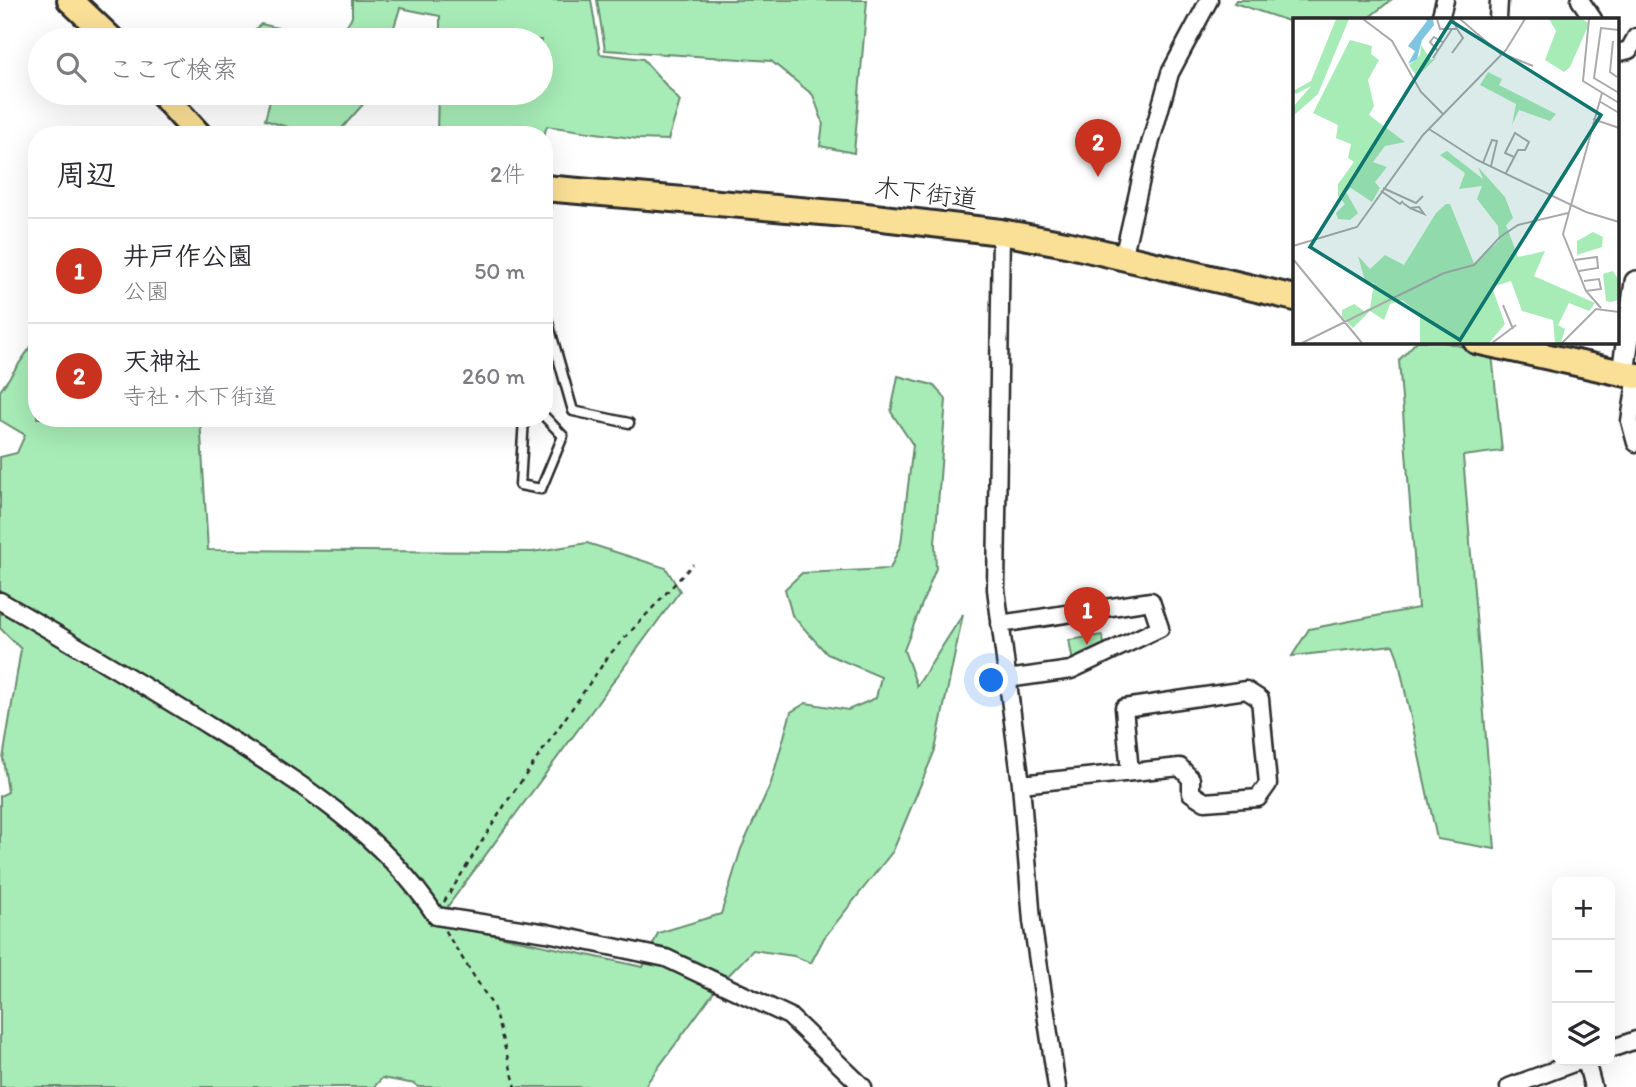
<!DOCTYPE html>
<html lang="ja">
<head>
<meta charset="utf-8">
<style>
	:root { --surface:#fff; --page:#f2f2f3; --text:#2b2b33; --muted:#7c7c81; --line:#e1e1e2; --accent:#c8321e }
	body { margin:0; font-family:Itim,"Klee One",sans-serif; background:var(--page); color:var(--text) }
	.controls { position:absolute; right:21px; bottom:21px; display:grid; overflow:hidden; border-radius:14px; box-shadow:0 7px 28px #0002 }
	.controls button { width:63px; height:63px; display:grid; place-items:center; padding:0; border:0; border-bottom:2px solid var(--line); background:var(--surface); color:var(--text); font:35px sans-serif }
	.you { position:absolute; left:992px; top:681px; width:24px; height:24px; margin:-18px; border:5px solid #fff; border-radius:50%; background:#1a73e8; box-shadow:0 0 0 10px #1a73e833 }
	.badge { display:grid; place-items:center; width:46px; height:46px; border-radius:50%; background:var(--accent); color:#fff; font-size:23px; font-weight:700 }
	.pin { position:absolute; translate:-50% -58px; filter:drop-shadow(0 2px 4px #0008) }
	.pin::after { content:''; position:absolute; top:37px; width:24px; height:21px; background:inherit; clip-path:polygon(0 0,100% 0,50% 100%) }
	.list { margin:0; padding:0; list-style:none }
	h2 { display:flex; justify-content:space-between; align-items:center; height:91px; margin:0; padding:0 28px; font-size:30px }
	h2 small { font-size:23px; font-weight:400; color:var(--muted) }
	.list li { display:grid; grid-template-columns:46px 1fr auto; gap:21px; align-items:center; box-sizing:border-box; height:105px; padding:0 28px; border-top:2px solid var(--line) }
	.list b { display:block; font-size:26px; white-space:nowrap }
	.list p { margin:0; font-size:23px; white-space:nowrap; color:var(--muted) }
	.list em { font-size:23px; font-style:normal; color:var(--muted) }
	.icon { flex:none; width:38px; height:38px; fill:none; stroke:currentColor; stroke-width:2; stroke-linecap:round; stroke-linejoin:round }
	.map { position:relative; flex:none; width:1636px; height:1087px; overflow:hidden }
	.search { position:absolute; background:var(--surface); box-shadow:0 7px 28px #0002; left:28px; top:28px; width:525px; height:77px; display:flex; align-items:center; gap:18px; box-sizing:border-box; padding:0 24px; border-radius:38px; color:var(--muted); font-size:26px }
	.panel { position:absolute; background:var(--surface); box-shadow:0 7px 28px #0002; left:28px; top:126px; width:525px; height:301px; border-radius:28px }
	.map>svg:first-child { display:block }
	.green { fill:#a7ecb7; stroke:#698c71; stroke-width:2 }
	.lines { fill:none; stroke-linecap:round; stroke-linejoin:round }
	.lane-casing { stroke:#2b2b2b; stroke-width:13 }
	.street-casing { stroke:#2b2b2b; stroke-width:21 }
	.secondary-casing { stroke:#2b2b2b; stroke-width:26 }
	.primary-casing { stroke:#2b2b2b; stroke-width:30 }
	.path { stroke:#2b2b2b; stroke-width:2.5; stroke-dasharray:5 5; stroke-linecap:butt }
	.lane { stroke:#fff; stroke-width:8 }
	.street { stroke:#fff; stroke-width:16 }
	.secondary { stroke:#fff; stroke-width:21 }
	.primary { stroke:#fadf96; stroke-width:24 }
	.labels { text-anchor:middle; stroke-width:5; stroke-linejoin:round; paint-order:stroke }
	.street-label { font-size:26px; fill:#2b2b2b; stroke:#fff }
	.inset-road { fill:none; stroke:#aaa; stroke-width:2 }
	.view { fill:#0f766e; fill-opacity:0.15; stroke:#0f766e; stroke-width:3.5 }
	.inset-edge { fill:none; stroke:#2b2b2b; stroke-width:3.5 }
</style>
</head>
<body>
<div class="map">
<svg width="1636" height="1087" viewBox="0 0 1636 1087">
	<rect width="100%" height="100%" fill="#fff"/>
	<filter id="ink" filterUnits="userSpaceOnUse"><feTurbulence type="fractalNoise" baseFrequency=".0143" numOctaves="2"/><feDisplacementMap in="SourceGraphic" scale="14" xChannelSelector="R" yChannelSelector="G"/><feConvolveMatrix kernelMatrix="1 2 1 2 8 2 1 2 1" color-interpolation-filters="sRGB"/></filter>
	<g filter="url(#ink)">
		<path class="green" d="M352,0H591L600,54L643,59L680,101L668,140L638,139L547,126L544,135H437L438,93H541V40H440V16L400,8L390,40H337L352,17Z
			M597,0H867L854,153L820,146L823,123L813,95L771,61L605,50Z
			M1236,0H1391L1367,19H1295V23L1234,3Z
			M261,24L329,40H244Z
			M272,93H373L336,135H312L265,120Z
			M37,338V418H200L208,550L533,552L587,543L666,568L680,591L448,906L457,927L643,967L658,933L721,914L741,849L771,783L791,712L806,703L848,710L876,698L881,677L827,654L792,615L785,589L802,573L890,569L901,544L913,445L891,412L898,376L933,385L946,399L935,543L936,568L904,650L917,686L963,614L935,750L893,851L824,938L811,963L794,956L753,950L719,985L644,1087H418L415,1084L382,1078L374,1087H0V796L8,792L3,759L21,649L0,628V457L17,453L25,435L0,420V391Z
			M1417,341H1440L1492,354L1502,451L1463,456L1495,849L1437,839L1398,658L1393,645L1292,656L1309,629L1418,608L1399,360Z
			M1102,635L1106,650L1073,662L1069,640Z"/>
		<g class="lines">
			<g class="lane-casing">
				<path id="lane" d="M544,222L546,192
					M544,308L573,411L629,423
					M524,418L520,485L541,489L563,436L544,416"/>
			</g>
			<g class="street-casing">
				<path id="street" d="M1580,0L1593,19
					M1440,19L1445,0
					M1498,19L1499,0
					M1617,53L1629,50L1636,37
					M1001,232L996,589L1021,784L1032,921L1057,1087
					M1123,258L1145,162L1170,73L1209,0
					M1636,382L1630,421L1636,443
					M0,601C72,643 144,685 214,729C296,780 382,833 436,916L547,933L666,958L789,1016L863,1087
					M1000,624L1151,601L1160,628L1071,670L1007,679
					M1021,784L1180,767L1191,779V793L1205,802L1258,798L1268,784L1260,699L1246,690L1124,708L1130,772
					M1610,1049L1636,1040
					M1586,1061L1593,1087
					M1509,1087L1579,1061"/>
			</g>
			<g class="secondary-casing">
				<path id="secondary" d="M1623,373L1636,282"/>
			</g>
			<g class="primary-casing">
				<path id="primary" d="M70,0L112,40
					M161,93L199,135
					M544,188L857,215L1001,232L1066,244L1295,298
					M1476,341L1636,376"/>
			</g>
			<path class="path" d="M444,902L506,803L610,654L693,564
				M445,931L493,1006L516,1087"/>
			<use href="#lane" class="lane"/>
			<use href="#street" class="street"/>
			<use href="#secondary" class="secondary"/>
			<use href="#primary" class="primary"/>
		</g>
	</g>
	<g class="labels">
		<g class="street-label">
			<text transform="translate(926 193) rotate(7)" y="9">木下街道</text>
		</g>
	</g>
	<g transform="translate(1293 18)">
		<rect width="326" height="326" fill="#fff"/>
		<path d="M43,1H56L25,76L0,98V89L18,68L3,76L0,73L18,63ZM256,1H290L296,6L277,49L271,54L252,42L263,13ZM57,22L79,28L78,36L86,42L75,62L81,88L76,97L112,124L92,128L80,144L94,149L82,164L87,170L79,184L58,170L53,174L65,195L57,202L45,201L43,195L52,186L45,178V166L61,144L55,140L58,126L43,120L45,107L20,95ZM128,27L138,42L144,39L124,59L116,47L127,37ZM195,54L209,61L206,67L263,96L257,103L226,92L219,107L223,86L187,67ZM154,133L190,161L185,149L212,179L220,200L213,207L225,239L252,233L241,258L302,285L296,293L276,285L265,307L272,311L268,325H262L260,302L229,293L218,263L199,269L212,306L196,325H127V296L109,282L97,286L91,302L77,293L60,310L49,299V292L61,286L71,293L77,290L81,265L72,263L65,238L77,251L92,237L111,247L143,195L153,186H157L181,245L206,223L205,208L184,181L189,168L166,171L172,155L147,137ZM300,214L310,219L309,229L284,237V223ZM320,253L325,261V282L318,284L313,283L310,256Z" fill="#a7ecb7"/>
		<path d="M132,1H140L141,7L129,22L124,41L115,46L122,33L115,28L134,3Z" fill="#7fc4e0"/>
		<path class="inset-road" d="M70,1L99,23L128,74L150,96M144,1L147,11H164L160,1M167,1L209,37M296,1L290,63L326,85M326,12L308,10L301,60L326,75M320,23L317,54L324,59M145,33L137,24L141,19L151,25M159,35L170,20L164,11M210,36L240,48M140,40L159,11M306,83L326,95M300,101L326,110M136,111L184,142L293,194L326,204M190,145L199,122L204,123L198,148M213,155L225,132H232L236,124L222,115L212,135L221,139M90,170L123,185L130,178M88,173L107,186L110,183M110,185L117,190L126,189L131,196L117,190M0,228L64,209L130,117L213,32L232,1M0,241L69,325M282,242L304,239L305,250L286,253M291,263L306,261L308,271L293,273M210,287L220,311M308,290L293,273L270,216L309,75M9,325L151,255L181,247L207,219L225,207L275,195M199,325L223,307M269,325L303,291L326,294"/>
		<path class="view" d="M158,3L308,97L167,322L17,229Z"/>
		<rect width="326" height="326" class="inset-edge"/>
	</g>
</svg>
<div class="controls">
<button>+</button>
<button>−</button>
<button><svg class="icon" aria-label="layers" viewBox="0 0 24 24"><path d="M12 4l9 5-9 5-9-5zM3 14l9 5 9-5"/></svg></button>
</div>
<div class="you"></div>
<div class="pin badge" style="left:1087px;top:645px">1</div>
<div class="pin badge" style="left:1098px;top:177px">2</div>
<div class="search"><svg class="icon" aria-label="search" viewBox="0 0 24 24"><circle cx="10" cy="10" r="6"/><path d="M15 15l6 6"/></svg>ここで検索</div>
<section class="panel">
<h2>周辺<small>2件</small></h2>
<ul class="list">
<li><span class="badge">1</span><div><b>井戸作公園</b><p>公園</p></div><em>50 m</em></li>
<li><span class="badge">2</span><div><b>天神社</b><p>寺社 · 木下街道</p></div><em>260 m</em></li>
</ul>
</section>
</div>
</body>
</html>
